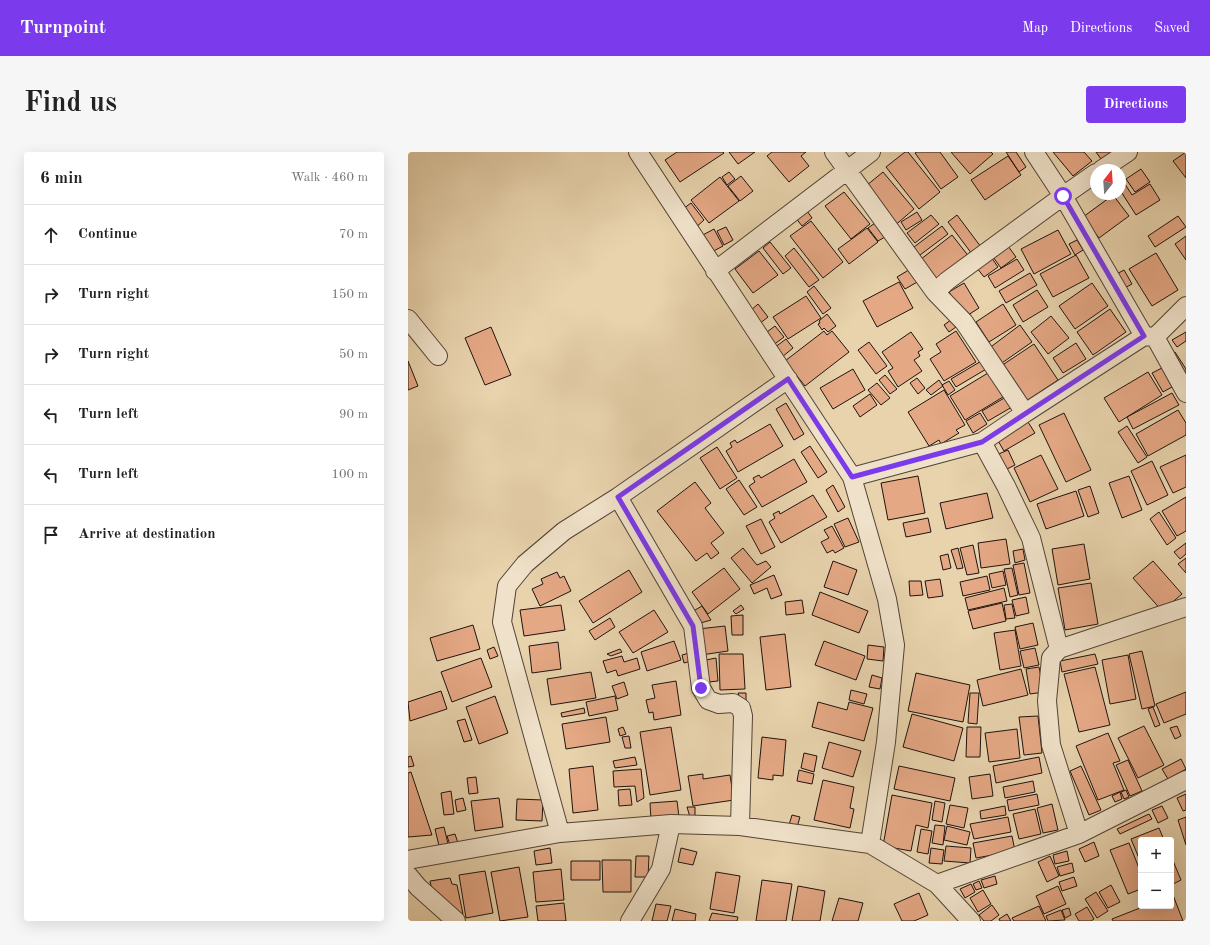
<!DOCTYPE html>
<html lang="en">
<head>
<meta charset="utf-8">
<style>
	:root { --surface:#fff; --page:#f6f6f6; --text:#222; --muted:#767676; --line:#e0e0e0; --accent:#7c3aed }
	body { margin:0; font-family:"Old Standard TT",serif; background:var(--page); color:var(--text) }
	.controls { position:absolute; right:12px; bottom:12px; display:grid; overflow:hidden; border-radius:4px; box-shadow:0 4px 16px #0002 }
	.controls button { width:36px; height:36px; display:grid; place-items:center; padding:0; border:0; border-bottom:1px solid var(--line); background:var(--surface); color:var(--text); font:20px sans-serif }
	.compass { position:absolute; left:682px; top:12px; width:36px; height:36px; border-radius:50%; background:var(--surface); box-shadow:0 4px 16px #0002; rotate:17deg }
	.stop { position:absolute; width:12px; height:12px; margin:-9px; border:3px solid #7c3aed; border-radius:50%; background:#fff }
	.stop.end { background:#7c3aed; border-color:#fff; box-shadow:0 1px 4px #0008 }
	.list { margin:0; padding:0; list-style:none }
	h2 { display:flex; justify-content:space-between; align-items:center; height:52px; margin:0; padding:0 16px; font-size:17px }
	h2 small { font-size:13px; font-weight:400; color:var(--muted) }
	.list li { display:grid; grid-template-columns:26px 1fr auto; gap:12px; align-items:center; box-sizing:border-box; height:60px; padding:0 16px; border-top:1px solid var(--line) }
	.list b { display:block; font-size:15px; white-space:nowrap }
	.list em { font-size:13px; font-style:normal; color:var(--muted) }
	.icon { flex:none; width:22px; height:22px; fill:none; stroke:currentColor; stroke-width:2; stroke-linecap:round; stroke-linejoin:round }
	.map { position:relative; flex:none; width:778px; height:769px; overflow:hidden; border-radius:4px }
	header { display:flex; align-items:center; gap:24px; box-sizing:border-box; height:56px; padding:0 20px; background:var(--accent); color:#fff }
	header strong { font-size:19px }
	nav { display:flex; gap:22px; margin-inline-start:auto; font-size:14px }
	.intro { display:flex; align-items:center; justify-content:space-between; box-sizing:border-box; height:96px; padding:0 24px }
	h1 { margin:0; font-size:28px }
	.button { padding:10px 18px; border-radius:4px; background:var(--accent); color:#fff; font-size:14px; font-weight:700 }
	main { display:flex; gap:24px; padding:0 24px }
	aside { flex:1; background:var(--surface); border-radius:4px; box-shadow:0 4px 16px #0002 }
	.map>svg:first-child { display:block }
	.building { fill:#e5a885; stroke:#1f130e }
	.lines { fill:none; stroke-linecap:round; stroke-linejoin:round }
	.street-casing { stroke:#514336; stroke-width:20 }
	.street { stroke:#f0e2ca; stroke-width:18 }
	.route { stroke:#7c3aed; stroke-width:5 }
</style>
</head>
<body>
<header>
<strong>Turnpoint</strong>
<nav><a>Map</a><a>Directions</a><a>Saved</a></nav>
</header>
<div class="intro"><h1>Find us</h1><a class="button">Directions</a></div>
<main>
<aside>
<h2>6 min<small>Walk · 460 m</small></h2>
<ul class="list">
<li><svg class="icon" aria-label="ahead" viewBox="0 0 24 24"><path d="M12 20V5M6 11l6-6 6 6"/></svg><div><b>Continue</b></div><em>70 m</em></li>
<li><svg class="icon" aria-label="right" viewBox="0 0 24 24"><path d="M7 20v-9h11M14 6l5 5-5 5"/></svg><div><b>Turn right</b></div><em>150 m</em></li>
<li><svg class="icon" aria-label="right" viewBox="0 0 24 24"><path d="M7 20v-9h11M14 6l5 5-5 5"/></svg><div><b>Turn right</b></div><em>50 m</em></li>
<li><svg class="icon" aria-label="left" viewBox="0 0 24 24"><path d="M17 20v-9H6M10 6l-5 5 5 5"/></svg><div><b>Turn left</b></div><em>90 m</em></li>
<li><svg class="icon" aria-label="left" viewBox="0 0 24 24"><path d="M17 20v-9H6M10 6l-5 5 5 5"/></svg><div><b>Turn left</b></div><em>100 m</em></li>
<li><svg class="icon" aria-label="arrive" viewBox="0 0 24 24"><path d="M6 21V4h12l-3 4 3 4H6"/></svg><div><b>Arrive at destination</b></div></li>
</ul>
</aside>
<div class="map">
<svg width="778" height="769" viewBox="0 0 778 769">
	<rect width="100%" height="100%" fill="#e8d3ad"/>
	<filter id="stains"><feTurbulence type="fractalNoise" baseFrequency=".005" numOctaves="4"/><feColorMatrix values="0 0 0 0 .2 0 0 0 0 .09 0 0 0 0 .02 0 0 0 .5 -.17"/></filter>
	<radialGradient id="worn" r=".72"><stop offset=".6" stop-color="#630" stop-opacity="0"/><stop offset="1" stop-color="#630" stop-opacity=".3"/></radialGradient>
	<path class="building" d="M269,0H315L316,1L272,30L257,8Z
		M321,0H347L330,12Z
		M364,0H398L393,4L401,14L381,30L359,4Z
		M497,0H500L532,40L511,57L478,15Z
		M509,0H532L550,25L533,37L507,1Z
		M543,0H583L585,2L562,22Z
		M598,0H608L618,15L611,20Z
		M645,0H676L684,9L665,24Z
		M688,0H704L693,7Z
		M778,0V26L765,9Z
		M600,4L613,23L577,48L563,28Z
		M733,17L742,30L727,40L718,27Z
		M321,20L327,27L319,33L314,25Z
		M475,20L506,57L484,76L453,38Z
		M333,24L345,39L332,49L320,34Z
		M312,25L331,49L301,71L283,48Z
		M715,29L724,43L742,32L752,48L728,63L712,38V31Z
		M436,40L462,72L443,87L417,54Z
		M705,43L721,64L691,86L675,65Z
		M283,51L296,68L285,78L271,60Z
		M397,56L404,66L394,74L387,65Z
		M509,60L514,68L498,78L493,70Z
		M523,63L531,72L507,91L499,81Z
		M549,63L573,95L564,102L540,70Z
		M770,64L778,75L747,95L740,84Z
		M403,69L435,110L415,126L382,84Z
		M467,71L477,85L470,89L460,76Z
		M534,74L540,82L508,106L502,98Z
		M318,75L325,88L316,93L309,79Z
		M459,76L470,90L441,112L430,97Z
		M306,77L315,94L300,102L291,85Z
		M650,78L663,102L626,122L613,97Z
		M544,83L562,106L526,134L508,111Z
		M778,84V108L767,92Z
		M669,88L675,98L667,103L661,92Z
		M362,90L383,116L375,122L355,96Z
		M600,94L608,105L593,116L585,105Z
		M386,96L411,128L401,135L377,104Z
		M351,99L370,123L345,141L327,117Z
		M748,101L770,138L744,154L721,117Z
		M668,103L681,126L645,145L632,122Z
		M583,105L590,115L576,125L569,116Z
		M609,107L616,118L587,136L580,124Z
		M504,116L511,129L497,137L489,125Z
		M716,118L724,132L711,139L703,125Z
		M622,121L629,133L598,151L591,139Z
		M491,130L505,156L469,175L455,149Z
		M556,131L571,156L557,165L541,140Z
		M684,131L700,154L667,177L651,154Z
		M406,134L423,156L415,162L399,140Z
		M629,138L640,155L615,170L605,153Z
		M398,144L413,166L380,187L365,165Z
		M350,152L360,165L351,172L341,160Z
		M595,152L608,173L581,190L568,170Z
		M702,157L718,180L685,203L669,180Z
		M419,162L428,174L420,180L416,176L414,178L410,172L412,171L411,169Z
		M643,164L661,186L640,202L623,180Z
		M547,165L552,172L541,180L536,173Z
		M612,173L624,190L591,213L580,197Z
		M367,174L376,185L364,194L355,183Z
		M83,175L103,223L77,233L57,186Z
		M416,179L419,183L424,179L441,200L397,234L377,209Z
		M548,179L568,210L536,229L522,207L533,200L528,192Z
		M503,180L515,197L510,200L512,204L506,208L514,219L490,235L480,219L485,216L474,200Z
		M778,180V189L769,195L764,188Z
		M378,187L385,196L374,205L366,196Z
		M461,190L479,214L468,222L450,198Z
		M668,191L678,207L655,221L645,206Z
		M626,192L650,228L617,250L593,214Z
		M767,200L778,217V224L763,203Z
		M575,208L580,216L548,235L543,227Z
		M0,209L10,234L0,238Z
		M754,216L764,235L755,240L744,221Z
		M445,217L457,238L425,257L412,236Z
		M740,220L754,243L711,270L696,246Z
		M580,221L595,245L557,268L542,244Z
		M477,223L489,237L482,242L471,228Z
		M509,226L517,236L510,242L502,231Z
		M531,228L535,234L523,243L518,238Z
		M541,229L547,238L540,243L534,233Z
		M469,231L482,246L473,253L460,238Z
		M536,238L557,273L548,278L551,281L533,292L531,288L521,294L500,260Z
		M764,241L771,253L725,277L719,265Z
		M462,242L469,253L452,265L445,254Z
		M598,245L604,255L580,269L574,259Z
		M378,251L396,282L386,288L368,257Z
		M770,258L778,271V283L740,304L728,282Z
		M572,261L579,272L565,281L558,269Z
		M656,261L683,318L658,330L631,273Z
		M620,270L627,281L596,299L589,287Z
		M362,272L375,294L330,320L318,299L324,295L322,291L327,288L329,291Z
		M719,274L739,305L730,311L710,280Z
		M402,294L419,320L410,326L393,300Z
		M309,295L329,326L312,337L292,306Z
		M600,298L607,313L593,320L586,304Z
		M633,303L650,337L622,350L606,316Z
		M778,303V335L765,341L752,315Z
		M386,307L399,330L354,355L341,334L347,330L345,326L351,323L353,326Z
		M744,309L760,343L739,353L723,319Z
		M510,324L517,361L480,368L473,331Z
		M721,324L734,358L714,366L701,331Z
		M331,328L349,355L336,363L318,337Z
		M287,330L303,351L297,356L316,381L303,391L311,401L303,407L299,401L288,409L249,359Z
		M425,333L437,355L430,360L418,338Z
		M682,334L691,361L680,365L670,338Z
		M668,339L676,364L638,377L629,352Z
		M579,341L585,366L538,377L532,351Z
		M405,343L419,365L373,391L361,370L367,366L365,362L371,359L372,362Z
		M778,345V379L769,384L754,359Z
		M751,360L768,386L759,393L742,367Z
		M440,366L451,390L437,395L426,372Z
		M520,366L523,380L498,385L495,371Z
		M353,367L367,395L353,402L338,374Z
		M424,374L436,396L427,401L425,398L419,401L413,390L421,386L416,378Z
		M598,387L602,412L573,416L570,391Z
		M778,391V402L772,407L766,400Z
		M676,392L682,427L650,433L644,397Z
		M565,393L571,421L559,423L552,396Z
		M335,396L349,413L358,409L363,415L344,431L323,406Z
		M550,396L555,416L549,417L543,398Z
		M615,397L617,408L607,411L605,399Z
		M540,402L543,416L535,418L532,404Z
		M778,406V421L770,412Z
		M425,409L449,418L440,443L416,435Z
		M745,409L774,442L754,459L725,426Z
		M616,411L622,441L611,443L605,413Z
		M316,416L332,437L300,462L284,440Z
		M604,416L610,443L602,445L596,417Z
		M221,418L234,440L185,471L171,449Z
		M595,419L598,433L584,436L581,422Z
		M149,420L152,426L156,424L163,439L132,454L124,437L135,432L133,427Z
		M366,423L374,443L363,447L359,436L346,442L342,433Z
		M579,424L582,438L555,444L552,430Z
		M532,427L535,444L520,446L517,429Z
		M501,429H513L515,443L502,444Z
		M683,431L690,472L657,478L650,436Z
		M596,436L599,449L560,458L557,446Z
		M412,440L460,459L451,481L404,463Z
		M618,445L621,461L608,464L604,448Z
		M394,448L396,461L378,463L377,450Z
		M594,451L598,469L565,477L560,459Z
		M604,452L607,466L598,467L596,453Z
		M153,453L157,478L116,484L112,458Z
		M333,453L336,457L328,462L325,459Z
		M294,454L303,468L289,472L282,461Z
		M246,458L260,480L225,501L211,480Z
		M335,463V483H324L323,464Z
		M202,466L207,475L187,488L181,479Z
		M625,471L630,493L612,497L607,475Z
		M65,473L72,497L29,509L22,486Z
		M317,474L320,499L293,503L290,477Z
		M607,478L613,514L592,518L586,481Z
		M377,482L383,535L358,538L352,485Z
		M266,489L273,508L239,519L233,500Z
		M416,489L457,504L448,528L407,513Z
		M150,490L153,517L124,521L121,494Z
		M460,493L476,495L475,509L459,507Z
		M86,495L90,504L82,507L79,498Z
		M627,496L631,513L616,516L612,499Z
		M212,497L214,500L203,504L199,502Z
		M734,499L747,554L734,557L721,502Z
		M281,501L283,509L276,511L274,503Z
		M311,502H335L337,537L312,538Z
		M687,502L690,512L654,520L652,509Z
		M720,503L728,547L702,552L694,508Z
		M214,504L216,510L229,506L232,517L210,524L208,518L199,521L195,509Z
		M73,506L84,535L44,550L33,520Z
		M308,506L310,529L300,530L298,508Z
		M631,515L636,540L622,542L618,517Z
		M687,515L702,573L671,580L656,522Z
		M613,517L620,543L575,554L569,528Z
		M183,520L188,546L143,553L139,527Z
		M508,521L562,533L555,570L500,559Z
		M464,523L474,526L472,537L461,535Z
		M268,529L273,563L246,568L245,560L241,561L238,548L247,546L244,533Z
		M216,530L220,543L209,547L204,534Z
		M443,538L459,542L456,552L441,548Z
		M33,539L39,557L2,569L0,550Z
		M778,540V562L756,571L748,552Z
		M330,541H338V550H333Z
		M562,541H571L569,572L560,571Z
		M87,544L100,581L71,592L58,555Z
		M207,544L210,558L181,564L178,550Z
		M410,550L439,558L441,550L465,556L456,589L404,575Z
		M745,555L752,573L747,575L740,557Z
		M176,556L177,561L154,565L153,561Z
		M504,562L555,576L546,609L495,595Z
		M630,564L634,601L616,603L611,565Z
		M198,565L202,590L158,597L154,572Z
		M57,567L64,588L56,590L49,569Z
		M736,574L756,613L730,626L710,586Z
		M769,574L773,584L767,587L762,576Z
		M215,575L218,582L212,584L210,577Z
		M263,575L273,638L242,643L232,580Z
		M559,575H573L572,605H558Z
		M609,577L612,606L581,610L577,581Z
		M700,581L712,609L705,611L716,638L690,648L668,594Z
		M221,584L223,596H217L214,585Z
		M354,585L378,588L375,624L365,623V628L350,626Z
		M421,590L453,599L445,625L414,616Z
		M396,601L409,604L406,620L393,616Z
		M3,604L6,614L0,615V605Z
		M227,605L229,613L207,616L205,609Z
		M631,605L634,621L588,631L585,614Z
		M773,607L778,617L760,627L754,617Z
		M720,608L734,639L722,644L708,613Z
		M185,614L190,658L165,661L161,617Z
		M491,614L547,626L542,649L486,637Z
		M673,614L693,658L681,663L662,619Z
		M233,617L236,646L229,650L227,634L206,635L205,619Z
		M391,618L406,622L404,632L389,629Z
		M3,620L24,683L0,685V621Z
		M295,622V627L322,623L326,648L285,654L280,624Z
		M582,622L585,644L564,647L561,625Z
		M68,625L70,641L61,642L59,626Z
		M415,628L446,635L442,656L446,657L442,676L406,668Z
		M625,629L627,640L597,646L595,635Z
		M222,637L224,653L211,654L210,638Z
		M718,638L721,645L716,647L713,640Z
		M43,639L46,662L36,663L33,641Z
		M712,640L714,647L707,650L704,644Z
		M629,642L631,653L601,659L599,648Z
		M778,642V658L775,659L769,646Z
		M484,643L524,651L520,676L508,673L503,699L475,694Z
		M55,646L58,658L49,660L47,648Z
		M91,646L95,675L67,679L63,649Z
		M109,647L135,648L134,669L108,668Z
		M269,649L271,665L243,668L242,651Z
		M527,649L537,651L534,670L524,668Z
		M644,652L650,678L635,681L629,656Z
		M542,653L560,656L556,676L538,672Z
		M597,654L598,663L573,667L572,659Z
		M754,654L760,666L750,671L744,658Z
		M279,655H287V665H282Z
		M627,657L633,682L611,687L605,662Z
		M741,662L744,667L712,682L709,677Z
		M384,663L392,665L389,675L381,673Z
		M600,665L603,680L566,687L562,672Z
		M778,665V693L770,668Z
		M527,673L537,674L535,693L524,691Z
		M539,674L562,680L559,693L536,688Z
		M36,675L41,696L32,698L27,677Z
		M751,676L756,688H733V711L723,687Z
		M513,677L524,679L520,702L509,700Z
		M47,682L50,691L42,693L39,684Z
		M604,684L607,699L568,706L565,691Z
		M686,690L691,704L677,710L671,697Z
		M721,691L733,721V737L720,742L702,698Z
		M538,694L563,696L562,711L536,709Z
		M142,696L144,711L128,713L126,699Z
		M273,696L289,700L285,713L270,710Z
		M523,696L536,698L534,712L521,711Z
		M659,699L661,709L647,712L645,703Z
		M228,704H241L240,725H227Z
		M642,704L651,724L639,730L630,710Z
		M763,704L773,728L763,733Z
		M194,708H223V740H195Z
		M163,709H192V728H163Z
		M664,711L666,720L652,724L649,715Z
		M111,715L120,765L92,769L83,720Z
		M153,717L156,748L128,750L125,720Z
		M77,719L85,761L58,766L51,723Z
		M308,720L332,724L326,761L302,757Z
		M587,724L589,732L576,736L573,728Z
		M666,725L669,734L654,739L651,730Z
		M42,726L44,732L49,733L55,762L27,752L22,729Z
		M354,728L384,732L378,769H348Z
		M571,729L574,736L568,738L565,732Z
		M563,732L567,740L557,746L552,737Z
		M703,733L712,750L700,756L691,740Z
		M390,734L417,739L412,769H384Z
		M650,734L658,752L636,762L628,744Z
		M575,738L583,752L570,760L562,746Z
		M688,740L700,759L689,766L677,747Z
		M511,741L520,763L506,769H494L486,752Z
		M765,743L775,769H705L704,767L737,754H763V744Z
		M431,746L455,751L450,769H424Z
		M156,751L158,769H130L128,754Z
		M248,752L263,754L259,769H244Z
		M584,753L591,763L583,769H576L571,763Z
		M631,754L638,769H606L604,766Z
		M679,755L686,767L683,769H671L667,762Z
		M661,756L663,763L657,766L654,758Z
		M267,757L288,762L287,769H264Z
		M653,758L657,768L640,769L638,764Z
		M304,761L330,765L329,769H301Z
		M599,762L603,769H592L591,767Z"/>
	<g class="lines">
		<g class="street-casing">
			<path id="street" d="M230,0L444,325L479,447L487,493L478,590L462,692
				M426,0L527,140L556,170L617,261L736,184L747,185L778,154
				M626,0L655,44L736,184
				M693,18L720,0
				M307,119L463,0
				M527,140L539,129L655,44L688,21
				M0,167L30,204
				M747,185L778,241
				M574,290L598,334L623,386L651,497L643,506L639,549L643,593L671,682
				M444,325L574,290L617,261
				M210,345L285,474L293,536L300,548L311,552L325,551L333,556L335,564L332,674
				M651,497L778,455
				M152,681L94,470L99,434L117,412L156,379L210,345L380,227
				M0,708L152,681L263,672L332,674L462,692L529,732L563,769
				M0,723L10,735L48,769
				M529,732L671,682L778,628
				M222,769L253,717L263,672"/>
		</g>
		<use href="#street" class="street"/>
	</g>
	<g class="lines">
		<path class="route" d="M293,536L285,474L210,345L380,227L444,325L574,290L736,184L655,44"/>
	</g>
	<rect width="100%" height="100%" filter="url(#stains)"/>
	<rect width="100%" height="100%" fill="url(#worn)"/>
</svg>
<div class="controls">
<button>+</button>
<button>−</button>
</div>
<svg class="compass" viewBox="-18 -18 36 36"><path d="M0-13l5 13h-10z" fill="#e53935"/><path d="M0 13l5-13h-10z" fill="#767676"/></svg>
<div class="stop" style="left:655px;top:44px"></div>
<div class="stop end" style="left:293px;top:536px"></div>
</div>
</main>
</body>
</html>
